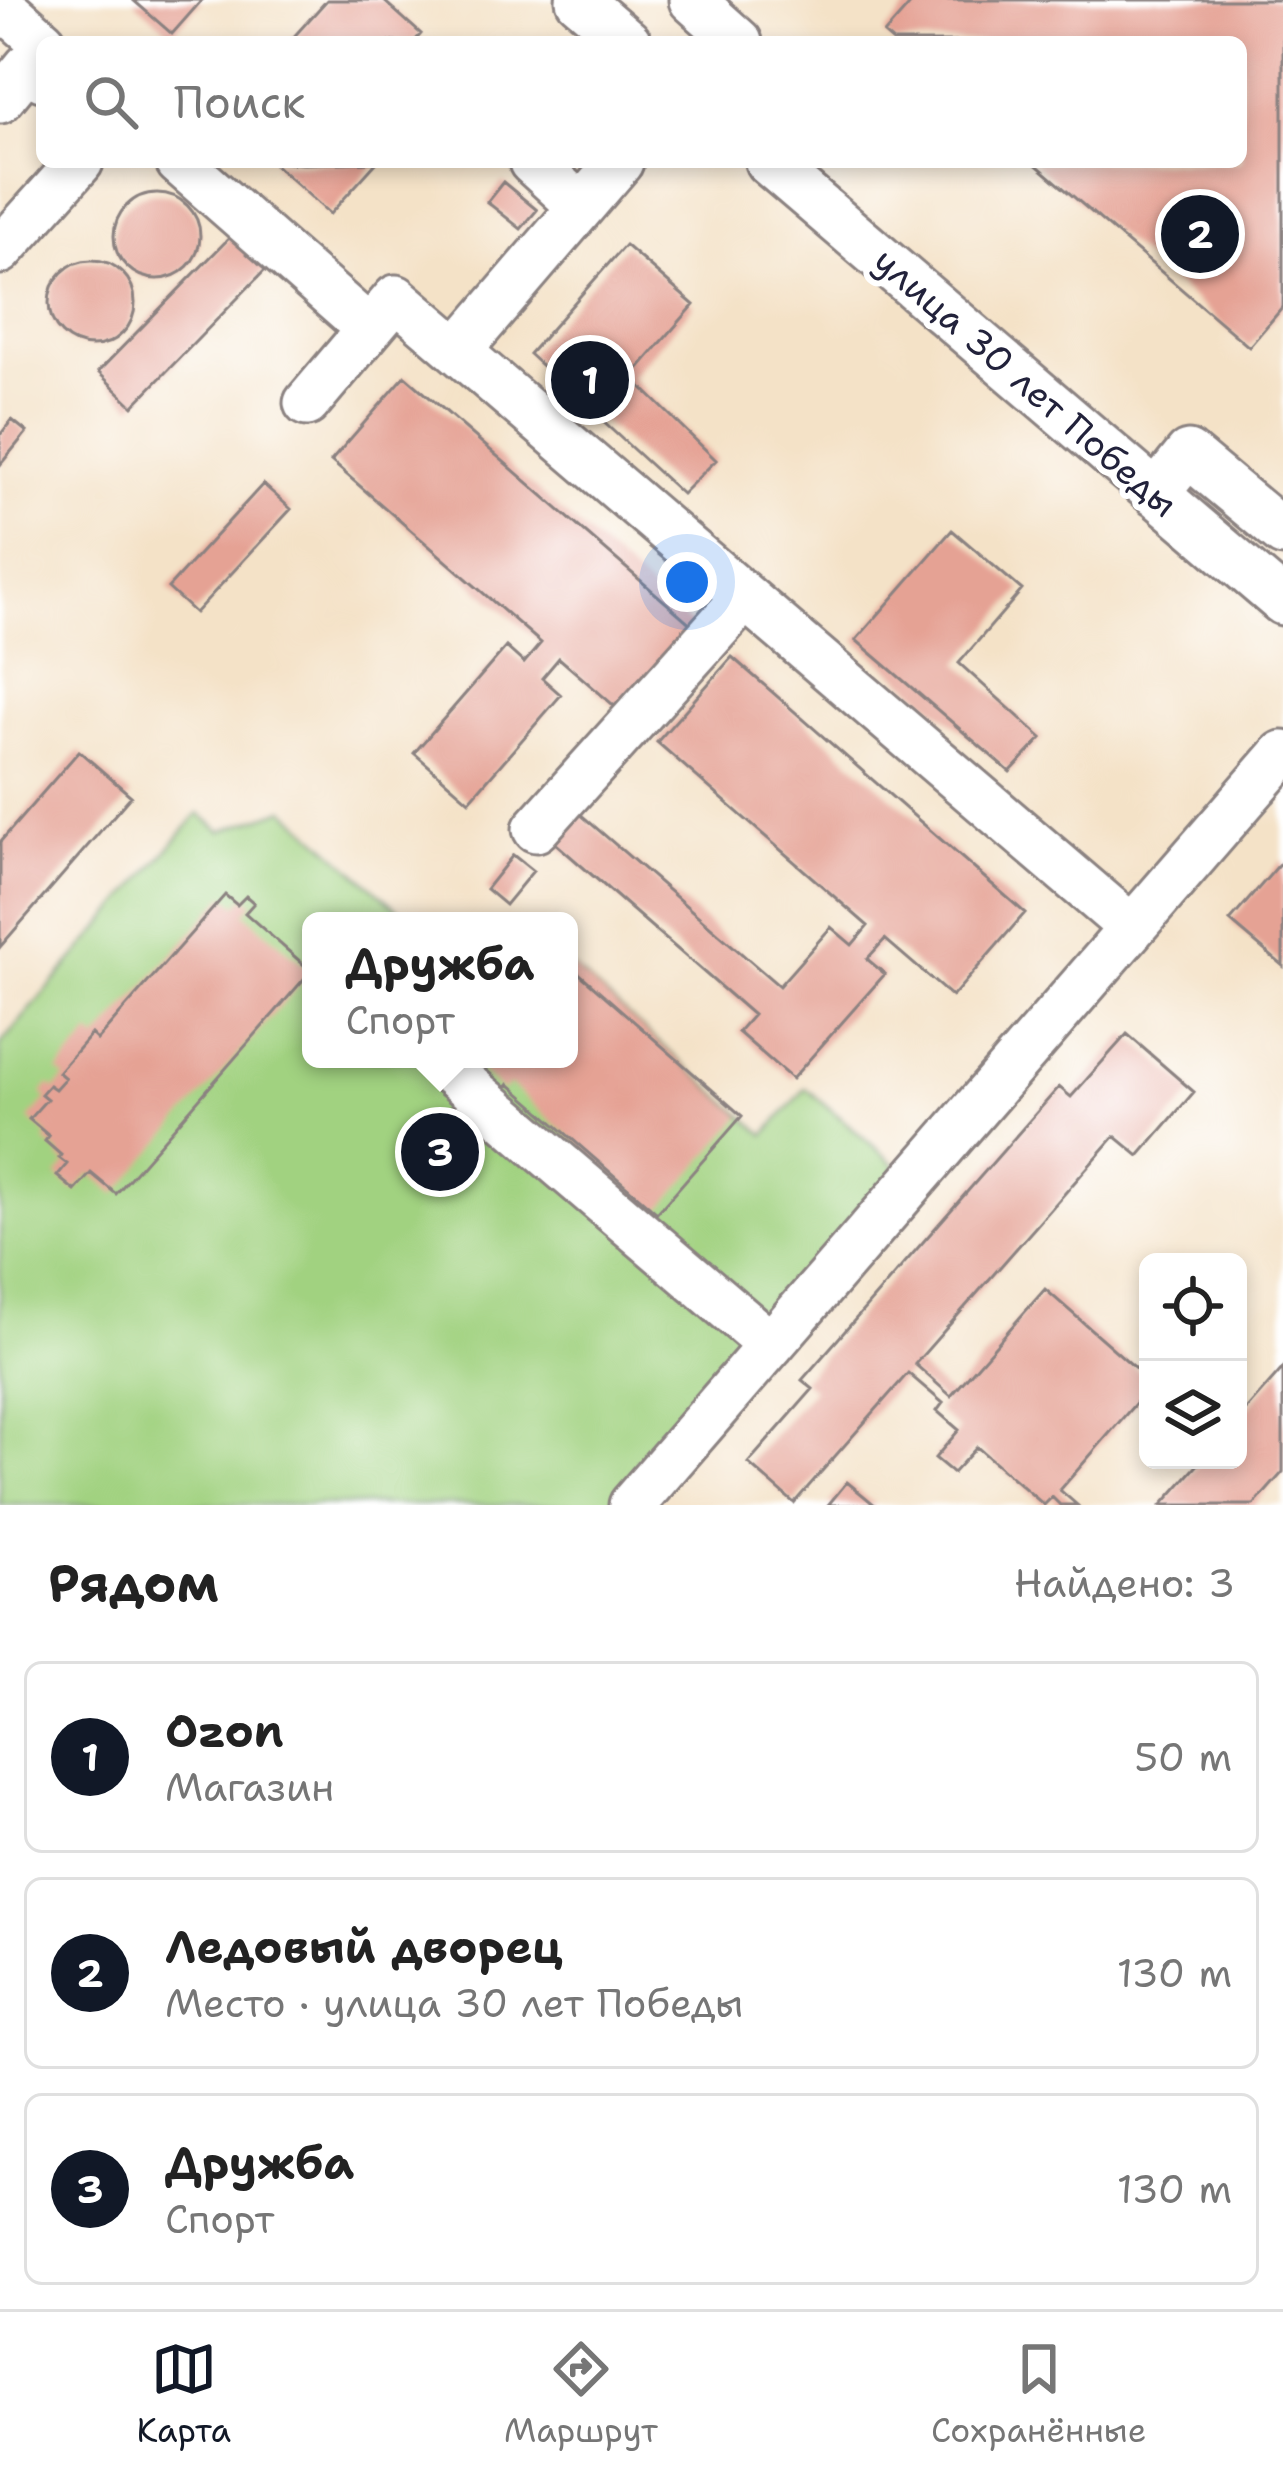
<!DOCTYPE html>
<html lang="ru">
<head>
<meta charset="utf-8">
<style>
	:root { --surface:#fff; --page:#f6f6f6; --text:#222; --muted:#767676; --line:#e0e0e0; --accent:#111827 }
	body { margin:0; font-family:"Shantell Sans",sans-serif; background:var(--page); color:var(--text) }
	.controls { position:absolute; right:36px; bottom:36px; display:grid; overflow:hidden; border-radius:18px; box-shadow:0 6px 18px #0003 }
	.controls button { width:108px; height:108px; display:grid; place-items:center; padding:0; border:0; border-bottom:3px solid var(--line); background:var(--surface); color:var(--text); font:60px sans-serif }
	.you { position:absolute; left:687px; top:582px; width:42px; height:42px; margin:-30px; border:9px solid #fff; border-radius:50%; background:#1a73e8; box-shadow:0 0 0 18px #1a73e833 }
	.badge { display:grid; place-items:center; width:78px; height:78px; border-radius:50%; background:var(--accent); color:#fff; font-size:39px; font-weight:700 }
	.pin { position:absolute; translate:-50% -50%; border:6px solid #fff; box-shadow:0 3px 12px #0006 }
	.popup { position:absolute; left:302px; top:912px; width:276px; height:156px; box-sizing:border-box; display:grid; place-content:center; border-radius:18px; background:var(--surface); filter:drop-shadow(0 3px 9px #0005); font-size:39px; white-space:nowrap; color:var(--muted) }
	.popup b { font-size:45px; color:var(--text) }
	.popup::after { content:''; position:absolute; left:50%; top:100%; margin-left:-24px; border:24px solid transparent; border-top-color:var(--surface) }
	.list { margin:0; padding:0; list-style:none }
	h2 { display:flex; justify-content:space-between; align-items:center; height:156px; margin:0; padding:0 48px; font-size:51px }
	h2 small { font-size:39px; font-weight:400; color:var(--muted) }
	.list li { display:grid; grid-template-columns:78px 1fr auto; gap:36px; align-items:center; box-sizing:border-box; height:192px; margin:0 24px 24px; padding:0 24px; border:3px solid var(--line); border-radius:18px }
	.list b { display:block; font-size:45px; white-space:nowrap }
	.list p { margin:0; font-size:39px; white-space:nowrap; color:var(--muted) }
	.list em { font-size:39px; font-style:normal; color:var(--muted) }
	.icon { flex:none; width:66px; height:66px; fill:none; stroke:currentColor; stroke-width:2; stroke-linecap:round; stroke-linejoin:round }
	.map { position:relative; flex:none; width:1283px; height:1505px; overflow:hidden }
	.search { position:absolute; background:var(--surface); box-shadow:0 6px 18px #0003; left:36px; right:36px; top:36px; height:132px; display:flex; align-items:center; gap:30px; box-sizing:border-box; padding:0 42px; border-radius:18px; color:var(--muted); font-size:45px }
	.sheet { height:804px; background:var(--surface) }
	nav { display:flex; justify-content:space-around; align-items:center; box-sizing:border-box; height:168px; border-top:3px solid var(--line); background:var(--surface); font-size:33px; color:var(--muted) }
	nav a { display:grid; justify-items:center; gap:6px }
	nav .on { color:var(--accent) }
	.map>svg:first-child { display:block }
	.green { fill:#a1d280; stroke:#627a5e; stroke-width:3 }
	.building { fill:#e5a294 }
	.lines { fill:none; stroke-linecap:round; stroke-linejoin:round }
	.minor-casing { stroke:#8b8281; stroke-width:51 }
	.minor { stroke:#fff; stroke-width:45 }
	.labels { text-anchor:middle; stroke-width:12; stroke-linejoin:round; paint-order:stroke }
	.street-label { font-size:36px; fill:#22223b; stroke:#fff }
</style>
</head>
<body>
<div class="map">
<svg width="1283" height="1505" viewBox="0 0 1283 1505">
	<rect width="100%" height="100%" fill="#fff"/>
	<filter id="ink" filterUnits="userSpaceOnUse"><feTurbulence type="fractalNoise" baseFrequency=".00833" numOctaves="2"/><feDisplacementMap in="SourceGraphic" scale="24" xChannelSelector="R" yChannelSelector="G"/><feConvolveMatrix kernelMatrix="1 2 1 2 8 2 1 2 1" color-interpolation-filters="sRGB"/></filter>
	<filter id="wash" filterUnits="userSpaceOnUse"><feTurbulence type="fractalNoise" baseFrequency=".004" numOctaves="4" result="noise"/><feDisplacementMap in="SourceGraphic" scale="48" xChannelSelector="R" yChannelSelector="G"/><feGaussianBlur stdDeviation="2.7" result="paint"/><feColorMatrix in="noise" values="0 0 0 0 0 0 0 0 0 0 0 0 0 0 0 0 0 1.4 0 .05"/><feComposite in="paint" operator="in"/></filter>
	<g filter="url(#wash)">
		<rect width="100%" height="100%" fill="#f4e2c7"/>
		<path class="green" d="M285,809L411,921H311V1059H569V972L573,968L765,1135L806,1088L899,1168L611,1505H0V1045L199,813L221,831Z"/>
		<g id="blocks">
			<path class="building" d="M133,0H202L172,34Z
				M327,0H383L421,34L414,42H289Z
				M914,0H1283V307L1249,347L1033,162H1241V42H893L884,34Z
				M272,162L304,164L377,162L330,214Z
				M503,182L537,210L521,229L487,202Z
				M114 236a43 43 0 1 1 86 0a43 43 0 1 1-86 0Z
				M233,234L268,267L133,406L98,372Z
				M625,245L694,305L631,377L716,460L682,494L529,354Z
				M49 303a43 43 0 1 1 86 0a43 43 0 1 1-86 0Z
				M405,376L701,633L627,717L559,658L542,678L561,695L469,801L414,753L506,647L524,663L541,643L331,461Z
				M12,420L27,432L0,465V435Z
				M263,484L291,509L195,613L168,588Z
				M952,530L1022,590L959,663L1042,738L1010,772L856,640Z
				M732,657L1025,913L952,997L885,939L867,959L885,974L792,1079L738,1032L753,1015L546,835L571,806L779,986L831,927L852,945L868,926L657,742Z
				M79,751L131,796L0,947V842Z
				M513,855L533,871L505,905L486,889Z
				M1283,860V966L1230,921Z
				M225,895L237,905L246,896L254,903L245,913L311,971L116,1194L91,1173L75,1191L57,1176L67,1164L59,1158L61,1155L45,1141L49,1136L29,1119L47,1099L41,1094L49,1085L55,1089L65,1078L58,1072L91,1034L97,1040Z
				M573,968L742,1116L657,1213L509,1084L503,1091L481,1072L493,1059H569V972Z
				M1127,1034L1194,1092L1139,1156L1115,1136L915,1364L951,1396L1045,1289L1148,1379V1389L1060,1490L1077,1505H1060L1052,1497L1044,1505L977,1447L953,1473L935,1458L959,1430L937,1411L943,1403L908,1373L794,1503L748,1463L813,1389L802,1380L1059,1087L1071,1097Z
				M1283,1368V1472L1254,1505H1162L1202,1460H1238V1419Z
				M847,1482L875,1505H828Z"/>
		</g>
	</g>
	<g filter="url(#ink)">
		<use href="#blocks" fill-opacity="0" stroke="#8b8281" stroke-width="3"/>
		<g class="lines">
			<g class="minor-casing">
				<path id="minor" d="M579,0L628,42
					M692,0L739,42
					M0,4L43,42
					M0,100L28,66L42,78
					M179,162L369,329
					M532,162L580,206
					M768,162L1283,602
					M0,251L80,162
					M458,351L620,162
					M307,403L396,298L1132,928
					M1156,494L1188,454L1283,533
					M536,829L745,597
					M436,1059L771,1345
					M632,1505L1283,754"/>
			</g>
			<use href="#minor" class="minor"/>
		</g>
	</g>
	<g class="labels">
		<g class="street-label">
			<text transform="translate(1026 382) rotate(41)" y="13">улица 30 лет Победы</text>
		</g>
	</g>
</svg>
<div class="controls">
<button><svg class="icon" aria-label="locate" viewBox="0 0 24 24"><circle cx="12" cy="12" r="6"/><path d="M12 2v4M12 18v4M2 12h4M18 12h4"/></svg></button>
<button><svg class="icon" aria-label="layers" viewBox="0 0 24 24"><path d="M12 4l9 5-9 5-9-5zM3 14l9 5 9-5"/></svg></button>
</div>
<div class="you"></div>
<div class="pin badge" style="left:590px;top:380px">1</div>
<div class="pin badge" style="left:1200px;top:234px">2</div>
<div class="pin badge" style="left:440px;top:1152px">3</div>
<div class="popup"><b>Дружба</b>Спорт</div>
<div class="search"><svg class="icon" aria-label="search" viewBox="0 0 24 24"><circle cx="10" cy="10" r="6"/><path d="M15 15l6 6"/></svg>Поиск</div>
</div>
<section class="sheet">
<h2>Рядом<small>Найдено: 3</small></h2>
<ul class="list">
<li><span class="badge">1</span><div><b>Ozon</b><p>Магазин</p></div><em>50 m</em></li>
<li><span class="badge">2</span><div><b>Ледовый дворец</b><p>Место · улица 30 лет Победы</p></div><em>130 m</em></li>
<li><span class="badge">3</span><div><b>Дружба</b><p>Спорт</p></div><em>130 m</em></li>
</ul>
</section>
<nav>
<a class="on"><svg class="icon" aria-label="map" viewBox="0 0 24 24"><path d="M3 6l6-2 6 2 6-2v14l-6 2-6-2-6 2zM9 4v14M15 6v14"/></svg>Карта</a>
<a><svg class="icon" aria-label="directions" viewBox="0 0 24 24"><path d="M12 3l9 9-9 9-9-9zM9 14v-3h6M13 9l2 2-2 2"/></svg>Маршрут</a>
<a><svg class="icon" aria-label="saved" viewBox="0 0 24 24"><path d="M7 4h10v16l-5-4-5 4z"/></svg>Сохранённые</a>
</nav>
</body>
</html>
